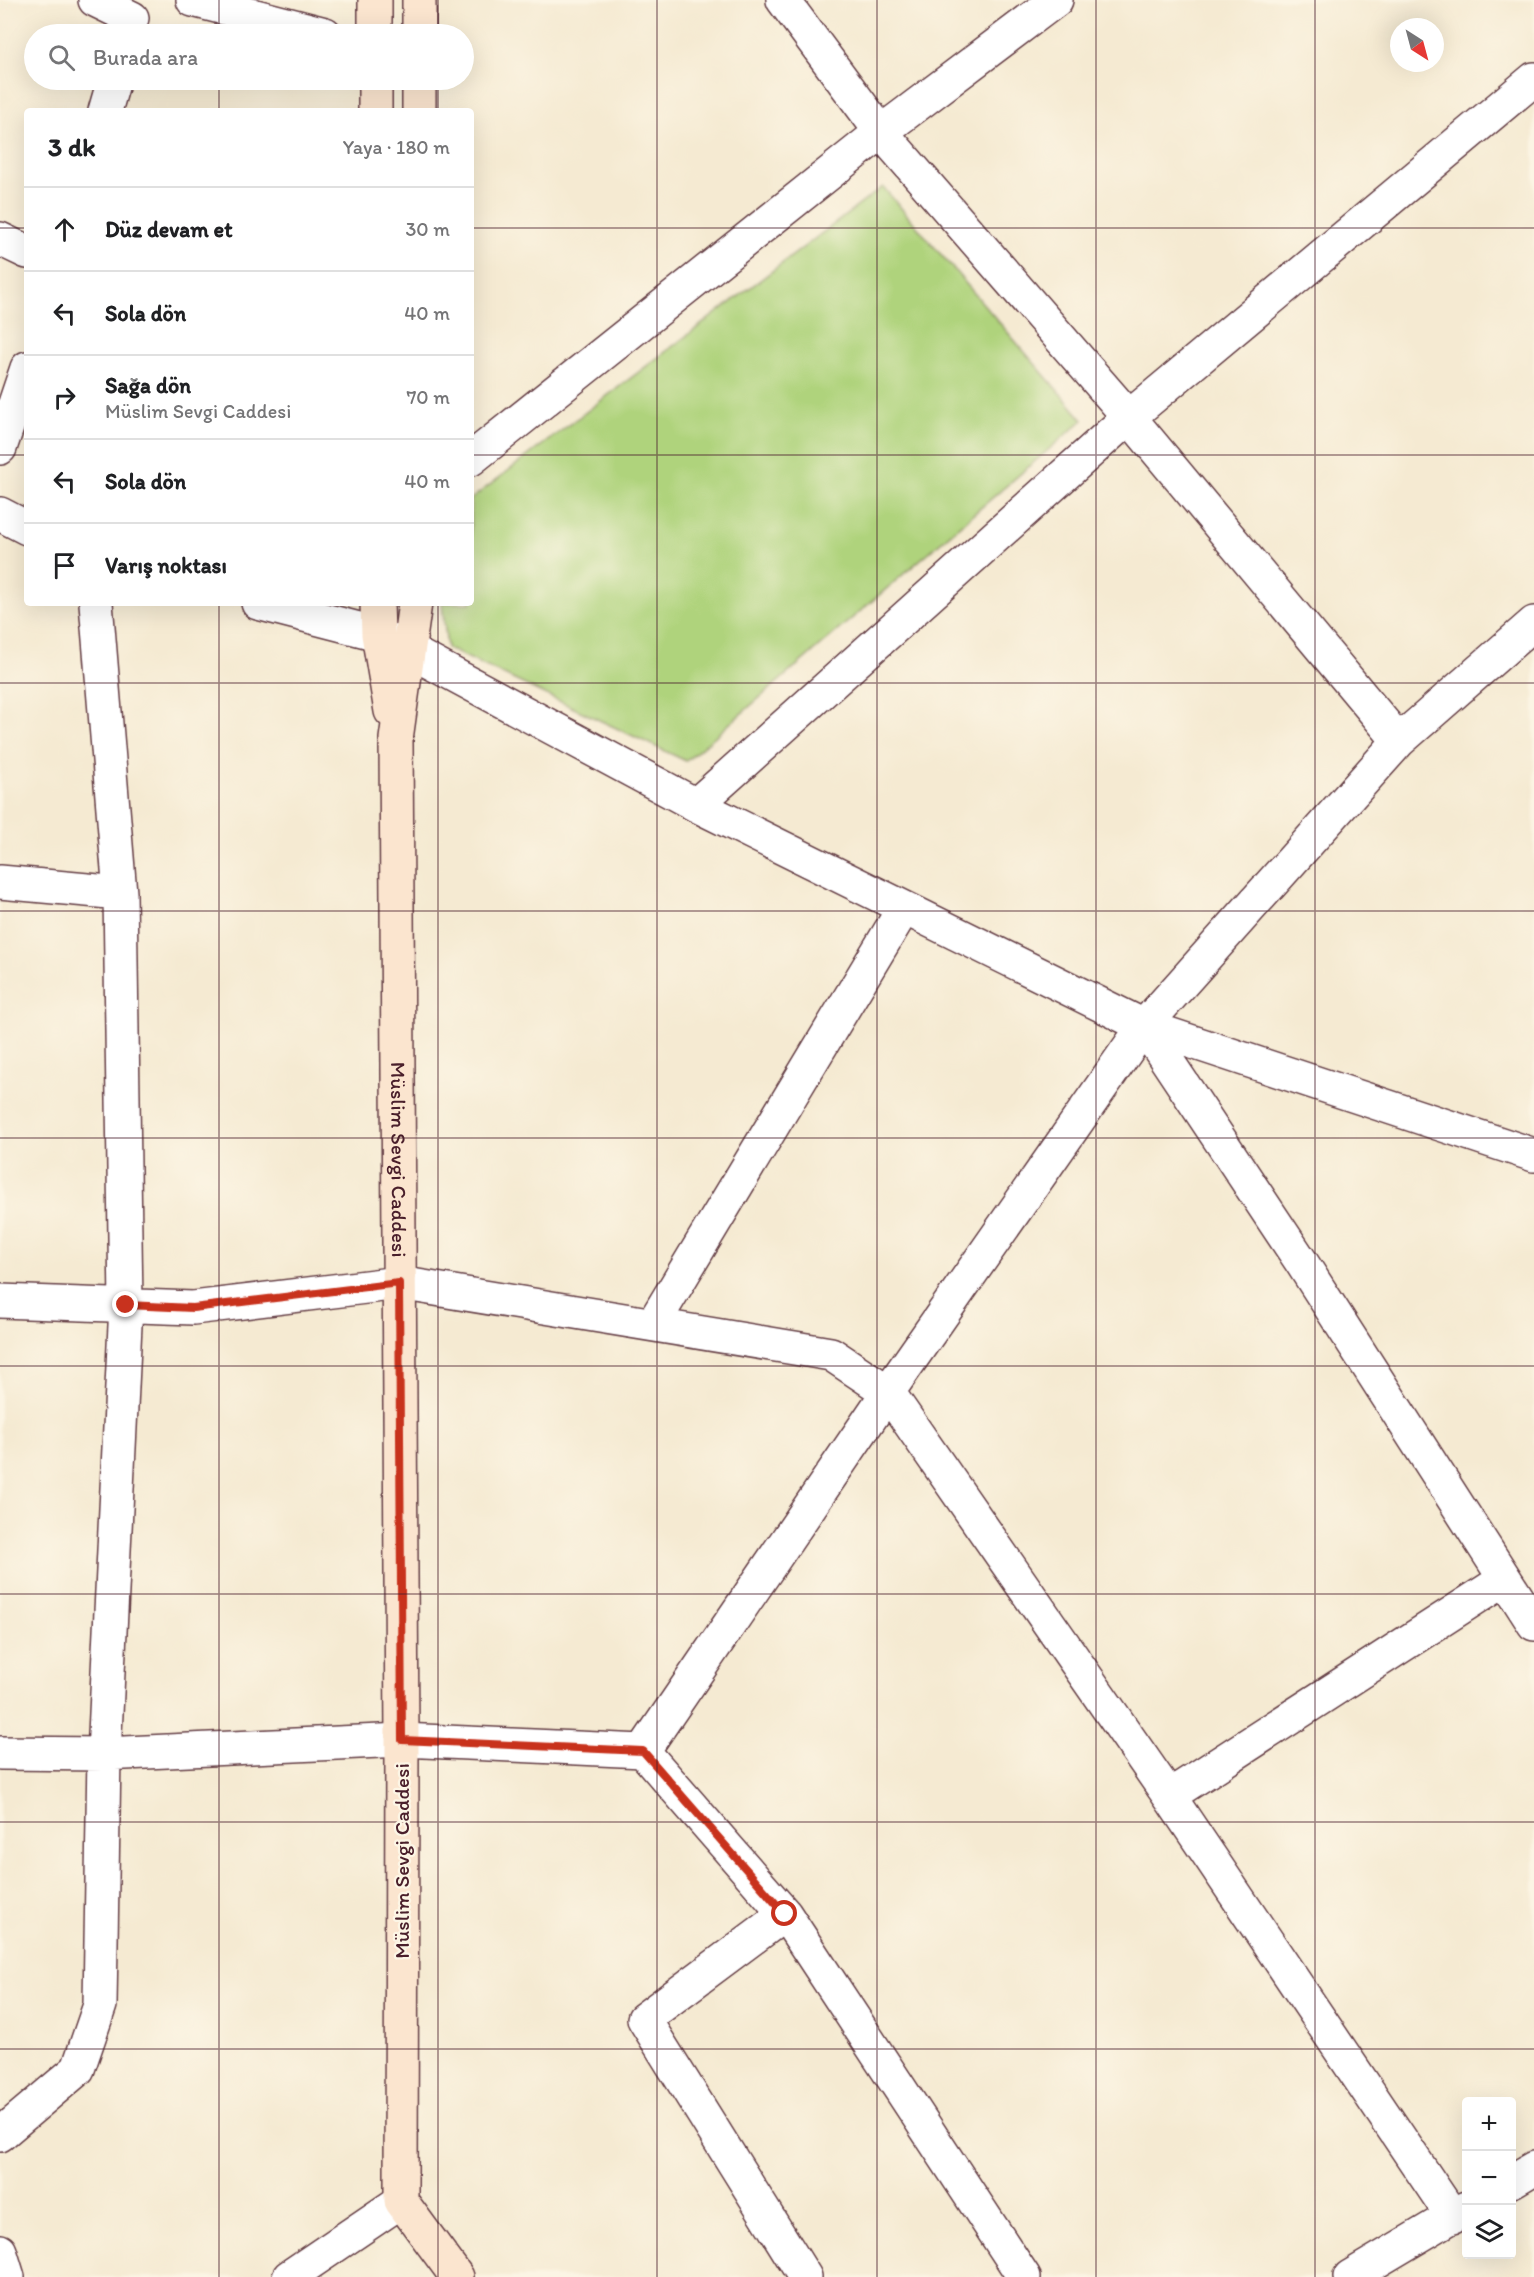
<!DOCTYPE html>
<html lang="tr">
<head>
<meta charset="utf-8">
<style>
	:root { --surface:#fff; --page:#f2f2f2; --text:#202124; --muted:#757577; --line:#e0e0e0 }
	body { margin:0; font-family:Itim,sans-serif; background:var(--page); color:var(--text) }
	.controls { position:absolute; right:18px; bottom:18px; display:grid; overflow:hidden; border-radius:6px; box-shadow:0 6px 24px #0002 }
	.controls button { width:54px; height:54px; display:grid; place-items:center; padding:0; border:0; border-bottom:2px solid var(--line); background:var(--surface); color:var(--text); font:30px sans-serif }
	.compass { position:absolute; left:1390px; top:18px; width:54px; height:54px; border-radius:50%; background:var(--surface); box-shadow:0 6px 24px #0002; rotate:144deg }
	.stop { position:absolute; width:18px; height:18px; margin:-14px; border:4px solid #c8321e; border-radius:50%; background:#fff }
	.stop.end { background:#c8321e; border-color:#fff; box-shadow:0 2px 6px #0008 }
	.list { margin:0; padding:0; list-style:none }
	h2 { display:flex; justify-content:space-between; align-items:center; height:78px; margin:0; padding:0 24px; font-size:26px }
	h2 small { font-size:20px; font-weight:400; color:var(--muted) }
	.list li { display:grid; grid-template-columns:39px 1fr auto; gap:18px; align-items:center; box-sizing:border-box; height:84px; padding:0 24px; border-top:2px solid var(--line) }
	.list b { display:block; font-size:22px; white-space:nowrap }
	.list p { margin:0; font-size:20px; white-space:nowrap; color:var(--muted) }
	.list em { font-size:20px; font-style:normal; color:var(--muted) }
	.icon { flex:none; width:33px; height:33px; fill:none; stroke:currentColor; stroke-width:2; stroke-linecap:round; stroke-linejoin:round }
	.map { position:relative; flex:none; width:1534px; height:2277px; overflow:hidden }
	.search { position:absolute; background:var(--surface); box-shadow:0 6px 24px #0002; left:24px; top:24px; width:450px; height:66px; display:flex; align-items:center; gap:15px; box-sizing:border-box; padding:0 21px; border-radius:33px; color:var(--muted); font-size:22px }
	.panel { position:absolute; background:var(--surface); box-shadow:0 6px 24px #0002; left:24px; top:108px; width:450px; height:498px; border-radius:6px }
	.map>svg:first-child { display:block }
	.green { fill:#afd37c; stroke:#7c7954; stroke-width:1.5 }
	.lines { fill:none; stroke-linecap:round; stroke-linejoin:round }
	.minor-casing { stroke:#643d44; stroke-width:36 }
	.tertiary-casing { stroke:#643d44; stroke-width:36 }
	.secondary-casing { stroke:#643d44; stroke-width:36 }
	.minor { stroke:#fff; stroke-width:33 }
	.tertiary { stroke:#fff; stroke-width:33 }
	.secondary { stroke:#fbe5cf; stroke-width:33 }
	.route { stroke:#c8321e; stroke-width:8 }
	.grid { fill:none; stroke:#4a1f2b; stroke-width:1.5; stroke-opacity:0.55 }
	.labels { text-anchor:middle; stroke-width:4.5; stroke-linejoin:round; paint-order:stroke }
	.street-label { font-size:21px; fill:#4a1f2b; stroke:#fcf5e5 }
</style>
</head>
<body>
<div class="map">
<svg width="1534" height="2277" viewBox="0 0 1534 2277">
	<rect width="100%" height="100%" fill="#fcf5e5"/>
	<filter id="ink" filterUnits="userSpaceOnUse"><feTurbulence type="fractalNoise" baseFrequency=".0167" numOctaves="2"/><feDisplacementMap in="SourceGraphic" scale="12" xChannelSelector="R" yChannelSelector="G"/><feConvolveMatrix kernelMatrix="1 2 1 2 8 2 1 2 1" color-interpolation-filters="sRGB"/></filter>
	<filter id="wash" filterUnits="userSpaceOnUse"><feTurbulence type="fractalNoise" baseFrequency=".008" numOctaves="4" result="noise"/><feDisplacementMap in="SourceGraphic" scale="24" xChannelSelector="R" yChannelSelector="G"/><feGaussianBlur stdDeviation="1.35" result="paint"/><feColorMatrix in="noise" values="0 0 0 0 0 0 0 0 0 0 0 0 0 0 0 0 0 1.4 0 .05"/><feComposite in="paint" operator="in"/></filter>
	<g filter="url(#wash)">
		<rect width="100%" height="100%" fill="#f5ead2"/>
		<path class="green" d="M883,187L1083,420L686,761L447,648L442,603H471V499Z"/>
	</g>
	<g filter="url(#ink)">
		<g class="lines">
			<g class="minor-casing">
				<path id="minor" d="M95,0L132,18
					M193,0L325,34
					M783,0L881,132L1129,417L1399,741
					M105,111L114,80
					M0,239L27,252
					M0,448L27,368
					M471,459L881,132L1056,0
					M0,514L27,528
					M258,603L378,634L696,805L1144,1026L1534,1155
					M696,805L1129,417L1534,79
					M0,882L120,893
					M1144,1026L1302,1263L1534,1624
					M0,1301L193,1308L399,1283L831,1354L888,1392L1169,1796
					M653,1324L904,908
					M643,1751L888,1392L1144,1026L1399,741L1534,623
					M0,1753L104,1754L402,1740L643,1751L785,1914L1024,2277
					M785,1914L644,2019L805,2277
					M0,2135L78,2069L100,2005L104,1754L126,1305L120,893L96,603
					M1512,2181L1534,2168
					M1453,2217L1169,1796L1505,1579
					M0,2251L8,2277
					M1350,2277L1466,2208"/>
			</g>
			<g class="tertiary-casing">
				<path id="tertiary" d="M289,2277L401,2201"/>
			</g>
			<g class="secondary-casing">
				<g id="secondary">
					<path d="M375,34V0"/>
					<path d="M419,34V0"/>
					<path d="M375,111V80"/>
					<path d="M419,111V80"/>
					<path d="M377,603L378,634L391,711"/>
					<path id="s1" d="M415,603L396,739L402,1740L401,2201L457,2277"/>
				</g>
			</g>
			<use href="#minor" class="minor"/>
			<use href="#tertiary" class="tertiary"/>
			<use href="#secondary" class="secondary"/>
		</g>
	</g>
	<g class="lines" filter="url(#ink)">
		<path class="route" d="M126,1305L193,1308L399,1283L402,1740L643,1751L785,1914"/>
	</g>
	<path class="grid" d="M219,0V34M438,0V34M657,0V2277M877,0V2277M1096,0V2277M1315,0V2277M219,80V111M438,80V111M0,228H27M471,228H1534M0,455H27M471,455H1534M219,603V2277M438,603V2277M0,683H1534M0,911H1534M0,1138H1534M0,1366H1534M0,1594H1534M0,1822H1534M0,2049H1534"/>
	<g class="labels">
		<g class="street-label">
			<text dy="7" stroke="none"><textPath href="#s1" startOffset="558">Müslim Sevgi Caddesi</textPath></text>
			<text transform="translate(402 1861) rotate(-90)" y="7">Müslim Sevgi Caddesi</text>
		</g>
	</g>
</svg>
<div class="controls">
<button>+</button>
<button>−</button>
<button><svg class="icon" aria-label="layers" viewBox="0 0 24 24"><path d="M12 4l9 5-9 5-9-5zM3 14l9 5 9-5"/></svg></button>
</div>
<svg class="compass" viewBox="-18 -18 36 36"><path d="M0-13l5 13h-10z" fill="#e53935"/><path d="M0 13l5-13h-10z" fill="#757577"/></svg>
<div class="stop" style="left:785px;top:1914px"></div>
<div class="stop end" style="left:126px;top:1305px"></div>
<div class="search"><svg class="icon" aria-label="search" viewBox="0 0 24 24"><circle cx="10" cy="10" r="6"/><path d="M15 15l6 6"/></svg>Burada ara</div>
<section class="panel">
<h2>3 dk<small>Yaya · 180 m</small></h2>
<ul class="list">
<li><svg class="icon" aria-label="ahead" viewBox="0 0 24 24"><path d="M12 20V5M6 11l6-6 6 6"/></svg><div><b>Düz devam et</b></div><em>30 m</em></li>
<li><svg class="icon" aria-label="left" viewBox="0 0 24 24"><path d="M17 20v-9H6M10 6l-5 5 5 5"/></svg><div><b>Sola dön</b></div><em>40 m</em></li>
<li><svg class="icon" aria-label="right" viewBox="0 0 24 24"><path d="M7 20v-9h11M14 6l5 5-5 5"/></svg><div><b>Sağa dön</b><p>Müslim Sevgi Caddesi</p></div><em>70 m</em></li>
<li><svg class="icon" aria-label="left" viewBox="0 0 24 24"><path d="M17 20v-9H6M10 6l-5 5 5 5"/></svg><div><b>Sola dön</b></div><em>40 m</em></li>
<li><svg class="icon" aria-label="arrive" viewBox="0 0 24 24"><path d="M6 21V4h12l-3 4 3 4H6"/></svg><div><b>Varış noktası</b></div></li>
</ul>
</section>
</div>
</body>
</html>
